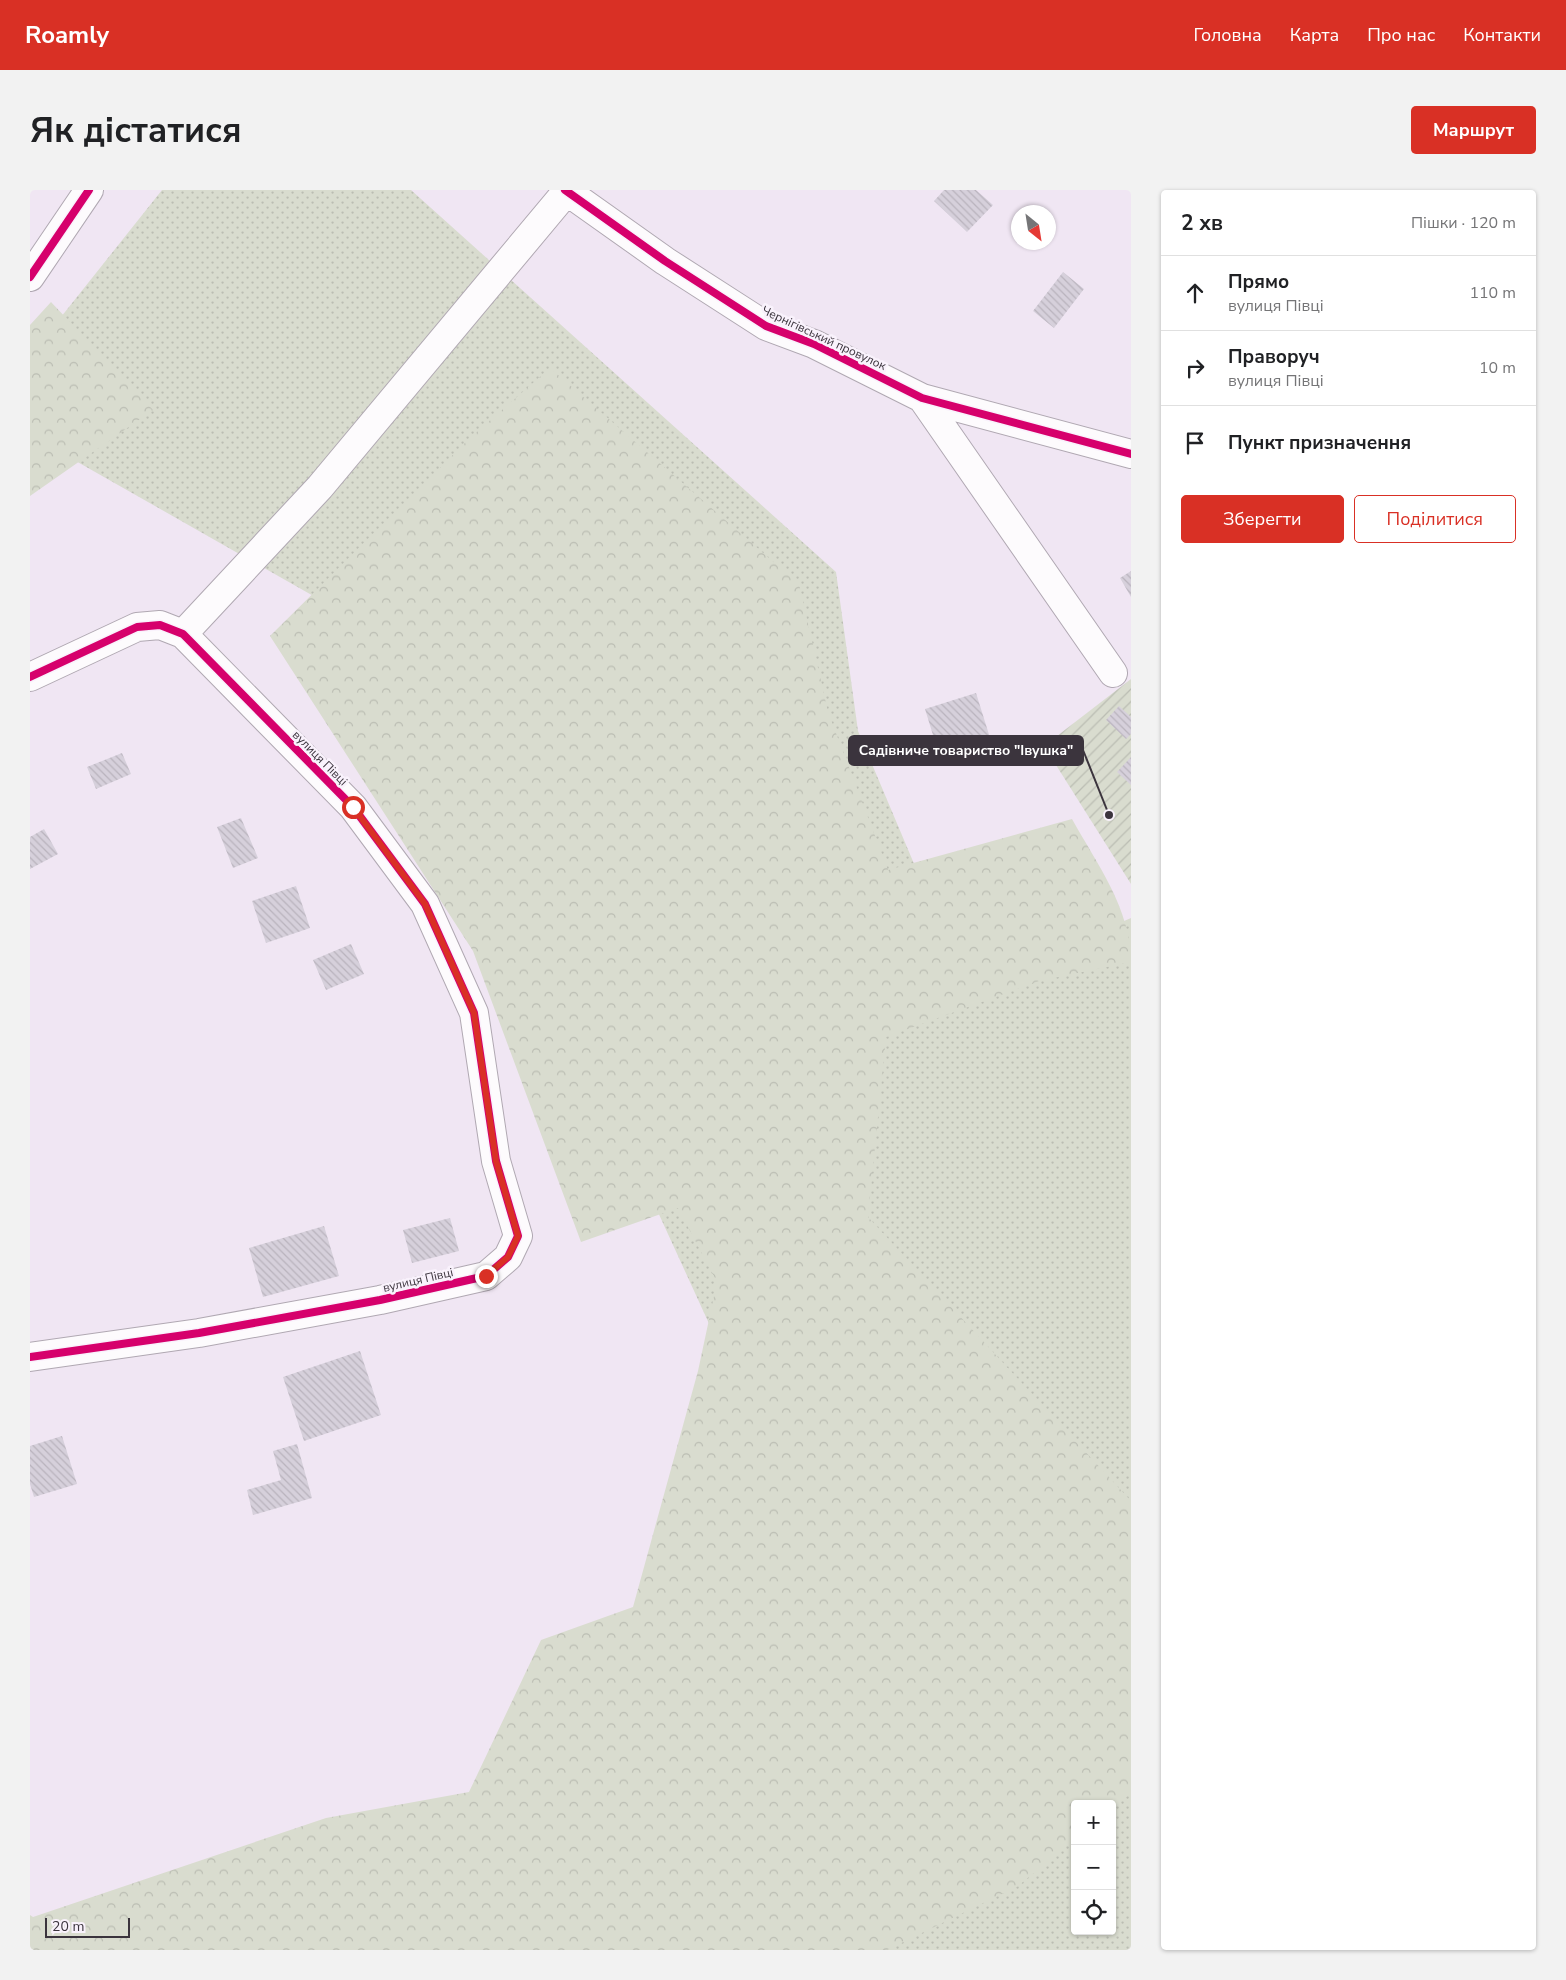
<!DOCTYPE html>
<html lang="uk">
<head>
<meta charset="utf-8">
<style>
	:root { --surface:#fff; --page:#f2f2f2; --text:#202124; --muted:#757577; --line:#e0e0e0; --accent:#d93025 }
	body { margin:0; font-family:"Nunito Sans",sans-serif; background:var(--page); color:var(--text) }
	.controls { position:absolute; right:15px; bottom:15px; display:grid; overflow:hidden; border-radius:5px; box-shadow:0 1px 4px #0004 }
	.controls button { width:45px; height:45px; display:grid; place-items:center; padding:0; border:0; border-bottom:1px solid var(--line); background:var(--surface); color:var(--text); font:25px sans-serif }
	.compass { position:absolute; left:981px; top:15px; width:45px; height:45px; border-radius:50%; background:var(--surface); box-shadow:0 1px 4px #0004; rotate:150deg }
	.scale { position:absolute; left:15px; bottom:12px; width:85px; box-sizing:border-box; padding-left:5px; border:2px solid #3b343d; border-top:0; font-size:14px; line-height:18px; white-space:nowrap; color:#3b343d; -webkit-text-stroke:4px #f9f2fc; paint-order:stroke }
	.stop { position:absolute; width:15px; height:15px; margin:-11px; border:4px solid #d93025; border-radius:50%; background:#fff }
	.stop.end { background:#d93025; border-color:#fff; box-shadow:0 1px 5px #0008 }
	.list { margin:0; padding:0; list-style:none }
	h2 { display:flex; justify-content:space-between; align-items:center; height:65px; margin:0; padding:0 20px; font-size:21px }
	h2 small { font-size:16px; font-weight:400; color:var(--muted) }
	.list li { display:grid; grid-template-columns:32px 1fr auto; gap:15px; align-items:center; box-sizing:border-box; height:75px; padding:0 20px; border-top:1px solid var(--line) }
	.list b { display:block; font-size:19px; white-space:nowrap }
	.list p { margin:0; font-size:16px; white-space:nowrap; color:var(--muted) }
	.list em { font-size:16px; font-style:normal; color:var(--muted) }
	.actions { display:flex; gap:10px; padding:15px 20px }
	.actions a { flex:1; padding:11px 0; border:1px solid var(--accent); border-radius:5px; text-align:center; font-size:18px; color:var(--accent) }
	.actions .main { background:var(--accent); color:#fff }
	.icon { flex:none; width:28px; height:28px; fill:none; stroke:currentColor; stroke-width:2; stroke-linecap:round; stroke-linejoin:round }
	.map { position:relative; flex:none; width:1101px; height:1760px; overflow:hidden; border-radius:5px }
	header { display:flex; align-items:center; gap:30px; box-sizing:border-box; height:70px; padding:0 25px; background:var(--accent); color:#fff }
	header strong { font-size:24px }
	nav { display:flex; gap:28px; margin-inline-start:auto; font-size:18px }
	.intro { display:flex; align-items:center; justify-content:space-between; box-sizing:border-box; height:120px; padding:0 30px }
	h1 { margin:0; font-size:35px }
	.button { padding:12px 22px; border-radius:5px; background:var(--accent); color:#fff; font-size:18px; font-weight:700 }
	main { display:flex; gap:30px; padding:0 30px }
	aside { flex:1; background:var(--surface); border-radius:5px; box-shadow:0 1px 4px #0004 }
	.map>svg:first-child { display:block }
	.grass { fill:url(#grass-dots); fill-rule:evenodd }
	.forest { fill:url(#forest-crowns) }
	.garden { fill:url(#garden-furrows) }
	.building { fill:url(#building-back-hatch) }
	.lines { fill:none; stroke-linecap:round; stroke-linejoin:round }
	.minor-casing { stroke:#b0a8b2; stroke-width:30 }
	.minor { stroke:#fdfbfd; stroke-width:28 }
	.cycleway-casing { stroke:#f9f2fc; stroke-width:11 }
	.cycleway { stroke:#d6006c; stroke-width:8 }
	.route { stroke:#d93025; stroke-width:6 }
	.labels { text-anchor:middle; stroke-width:5; stroke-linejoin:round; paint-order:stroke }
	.street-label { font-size:12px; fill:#3b343d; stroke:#f9f2fc }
	.leader { fill:none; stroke:#3b343d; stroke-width:2 }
	.callout-dot { fill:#3b343d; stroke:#f9f2fc; stroke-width:2 }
	.callout { fill:#3b343d; stroke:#3b343d; stroke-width:2 }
	.callout-label { font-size:14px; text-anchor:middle; font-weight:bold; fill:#fff }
</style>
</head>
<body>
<header>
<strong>Roamly</strong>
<nav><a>Головна</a><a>Карта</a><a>Про нас</a><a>Контакти</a></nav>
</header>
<div class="intro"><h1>Як дістатися</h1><a class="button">Маршрут</a></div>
<main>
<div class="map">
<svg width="1101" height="1760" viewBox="0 0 1101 1760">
	<defs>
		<pattern id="grass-dots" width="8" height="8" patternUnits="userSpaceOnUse" patternTransform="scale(1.25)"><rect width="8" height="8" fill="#d9dccf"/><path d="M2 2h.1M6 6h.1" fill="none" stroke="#bbbdb3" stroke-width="1.8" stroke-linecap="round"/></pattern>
		<pattern id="forest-crowns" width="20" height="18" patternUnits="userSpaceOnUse" patternTransform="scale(1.25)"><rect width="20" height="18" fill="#d9dccf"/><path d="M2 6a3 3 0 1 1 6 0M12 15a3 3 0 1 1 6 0" fill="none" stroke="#bbbdb3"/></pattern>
		<pattern id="garden-furrows" width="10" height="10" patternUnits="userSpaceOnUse" patternTransform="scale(1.25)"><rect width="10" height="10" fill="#d9dccf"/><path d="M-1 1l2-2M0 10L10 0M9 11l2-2" fill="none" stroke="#bbbdb3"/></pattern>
		<pattern id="building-back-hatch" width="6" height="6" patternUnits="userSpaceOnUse" patternTransform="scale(1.25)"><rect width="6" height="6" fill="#d6d0db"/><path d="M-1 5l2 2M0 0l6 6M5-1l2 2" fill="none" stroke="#b9b3bd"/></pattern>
	</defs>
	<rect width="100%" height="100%" fill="#f0e6f3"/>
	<path class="grass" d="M132,0H381L806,382L828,541L901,714L1025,761L1101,728V1760H0L584,1625L692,1162L616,996L301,416L0,245V166ZM1045,1614H1082V1741H1045Z"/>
	<path class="forest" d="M21,112L123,220L0,306V135Z
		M520,178L769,394L798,522L858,680L1042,629C1067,674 1101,719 1101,772L1009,791L856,847L838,1027L1101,1311V1603L1082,1619V1614H1045V1649L988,1696L857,1760H0V1725L3,1727L296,1628L439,1602L511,1450L603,1417L668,1181L687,1092L648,1018L551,1052L443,761L240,446L441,247Z"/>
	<path class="garden" d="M1101,489V694L1014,556Z"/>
	<path class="building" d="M914,0H946L963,15L937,42L904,11Z
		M1033,82L1054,99L1024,138L1003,121Z
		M1101,381V407L1090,388Z
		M946,503L961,551L910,568L895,519Z
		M1089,516L1101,527V544L1096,549L1076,530Z
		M92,563L101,584L66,599L57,577Z
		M1101,567V595L1087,582Z
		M211,628L228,668L203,678L187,637Z
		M14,639L28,664L0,679V647Z
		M266,696L280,738L236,753L222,711Z
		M321,754L334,784L296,800L283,770Z
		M420,1028L429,1061L382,1073L373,1040Z
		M294,1036L309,1086L233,1107L219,1058Z
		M330,1161L351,1225L274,1251L253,1187Z
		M32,1246L47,1294L4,1307L0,1294V1256Z
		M267,1254L282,1308L223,1325L217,1300L251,1290L243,1261Z"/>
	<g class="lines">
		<g class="minor-casing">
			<path id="minor" d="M535,0L635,71L736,136L784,154L892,208L1101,264
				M0,87L59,0
				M892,208L1083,483
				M153,444L290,297L537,1
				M0,487L107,437L130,435L153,444L323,617L395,714L444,823L466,971L488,1046L478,1067L456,1086L350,1110L169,1143L0,1167"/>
		</g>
		<use href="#minor" class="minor"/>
		<g class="cycleway-casing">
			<path id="cycleway" d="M535,0L635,71L736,136L784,154L892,208L1101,264
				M0,87L59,0
				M0,487L107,437L130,435L153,444L323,617L395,714L444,823L466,971L488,1046L478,1067L456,1086L350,1110L169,1143L0,1167"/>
		</g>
		<use href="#cycleway" class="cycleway"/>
	</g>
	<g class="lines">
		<path class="route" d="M323,617L395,714L444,823L466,971L488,1046L478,1067L456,1086"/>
	</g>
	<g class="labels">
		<g class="street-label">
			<text transform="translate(794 148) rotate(25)" y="4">Чернігівський провулок</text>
			<text transform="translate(290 568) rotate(45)" y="4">вулиця Півці</text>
			<text transform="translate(388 1090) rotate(-13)" y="4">вулиця Півці</text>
		</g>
	</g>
	<path class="leader" d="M1079 625L1053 560"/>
	<circle class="callout-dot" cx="1079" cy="625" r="5"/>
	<rect class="callout" x="819" y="546" width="234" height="29" rx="5"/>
	<g class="callout-label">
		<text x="936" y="565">Садівниче товариство "Івушка"</text>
	</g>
</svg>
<div class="controls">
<button>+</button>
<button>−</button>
<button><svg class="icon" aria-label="locate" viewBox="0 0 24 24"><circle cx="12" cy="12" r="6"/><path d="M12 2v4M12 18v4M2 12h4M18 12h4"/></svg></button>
</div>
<svg class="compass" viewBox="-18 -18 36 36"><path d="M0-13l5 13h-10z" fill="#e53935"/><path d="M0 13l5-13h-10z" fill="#757577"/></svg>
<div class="scale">20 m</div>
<div class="stop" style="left:323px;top:617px"></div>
<div class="stop end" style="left:456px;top:1086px"></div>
</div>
<aside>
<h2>2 хв<small>Пішки · 120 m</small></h2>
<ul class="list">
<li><svg class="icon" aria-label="ahead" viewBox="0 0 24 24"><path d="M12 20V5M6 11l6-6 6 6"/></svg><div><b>Прямо</b><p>вулиця Півці</p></div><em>110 m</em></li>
<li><svg class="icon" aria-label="right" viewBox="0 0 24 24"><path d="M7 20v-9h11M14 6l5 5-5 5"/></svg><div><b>Праворуч</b><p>вулиця Півці</p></div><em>10 m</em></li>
<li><svg class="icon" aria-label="arrive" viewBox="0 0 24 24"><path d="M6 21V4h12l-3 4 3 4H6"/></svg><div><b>Пункт призначення</b></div></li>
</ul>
<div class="actions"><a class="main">Зберегти</a><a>Поділитися</a></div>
</aside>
</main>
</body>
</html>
